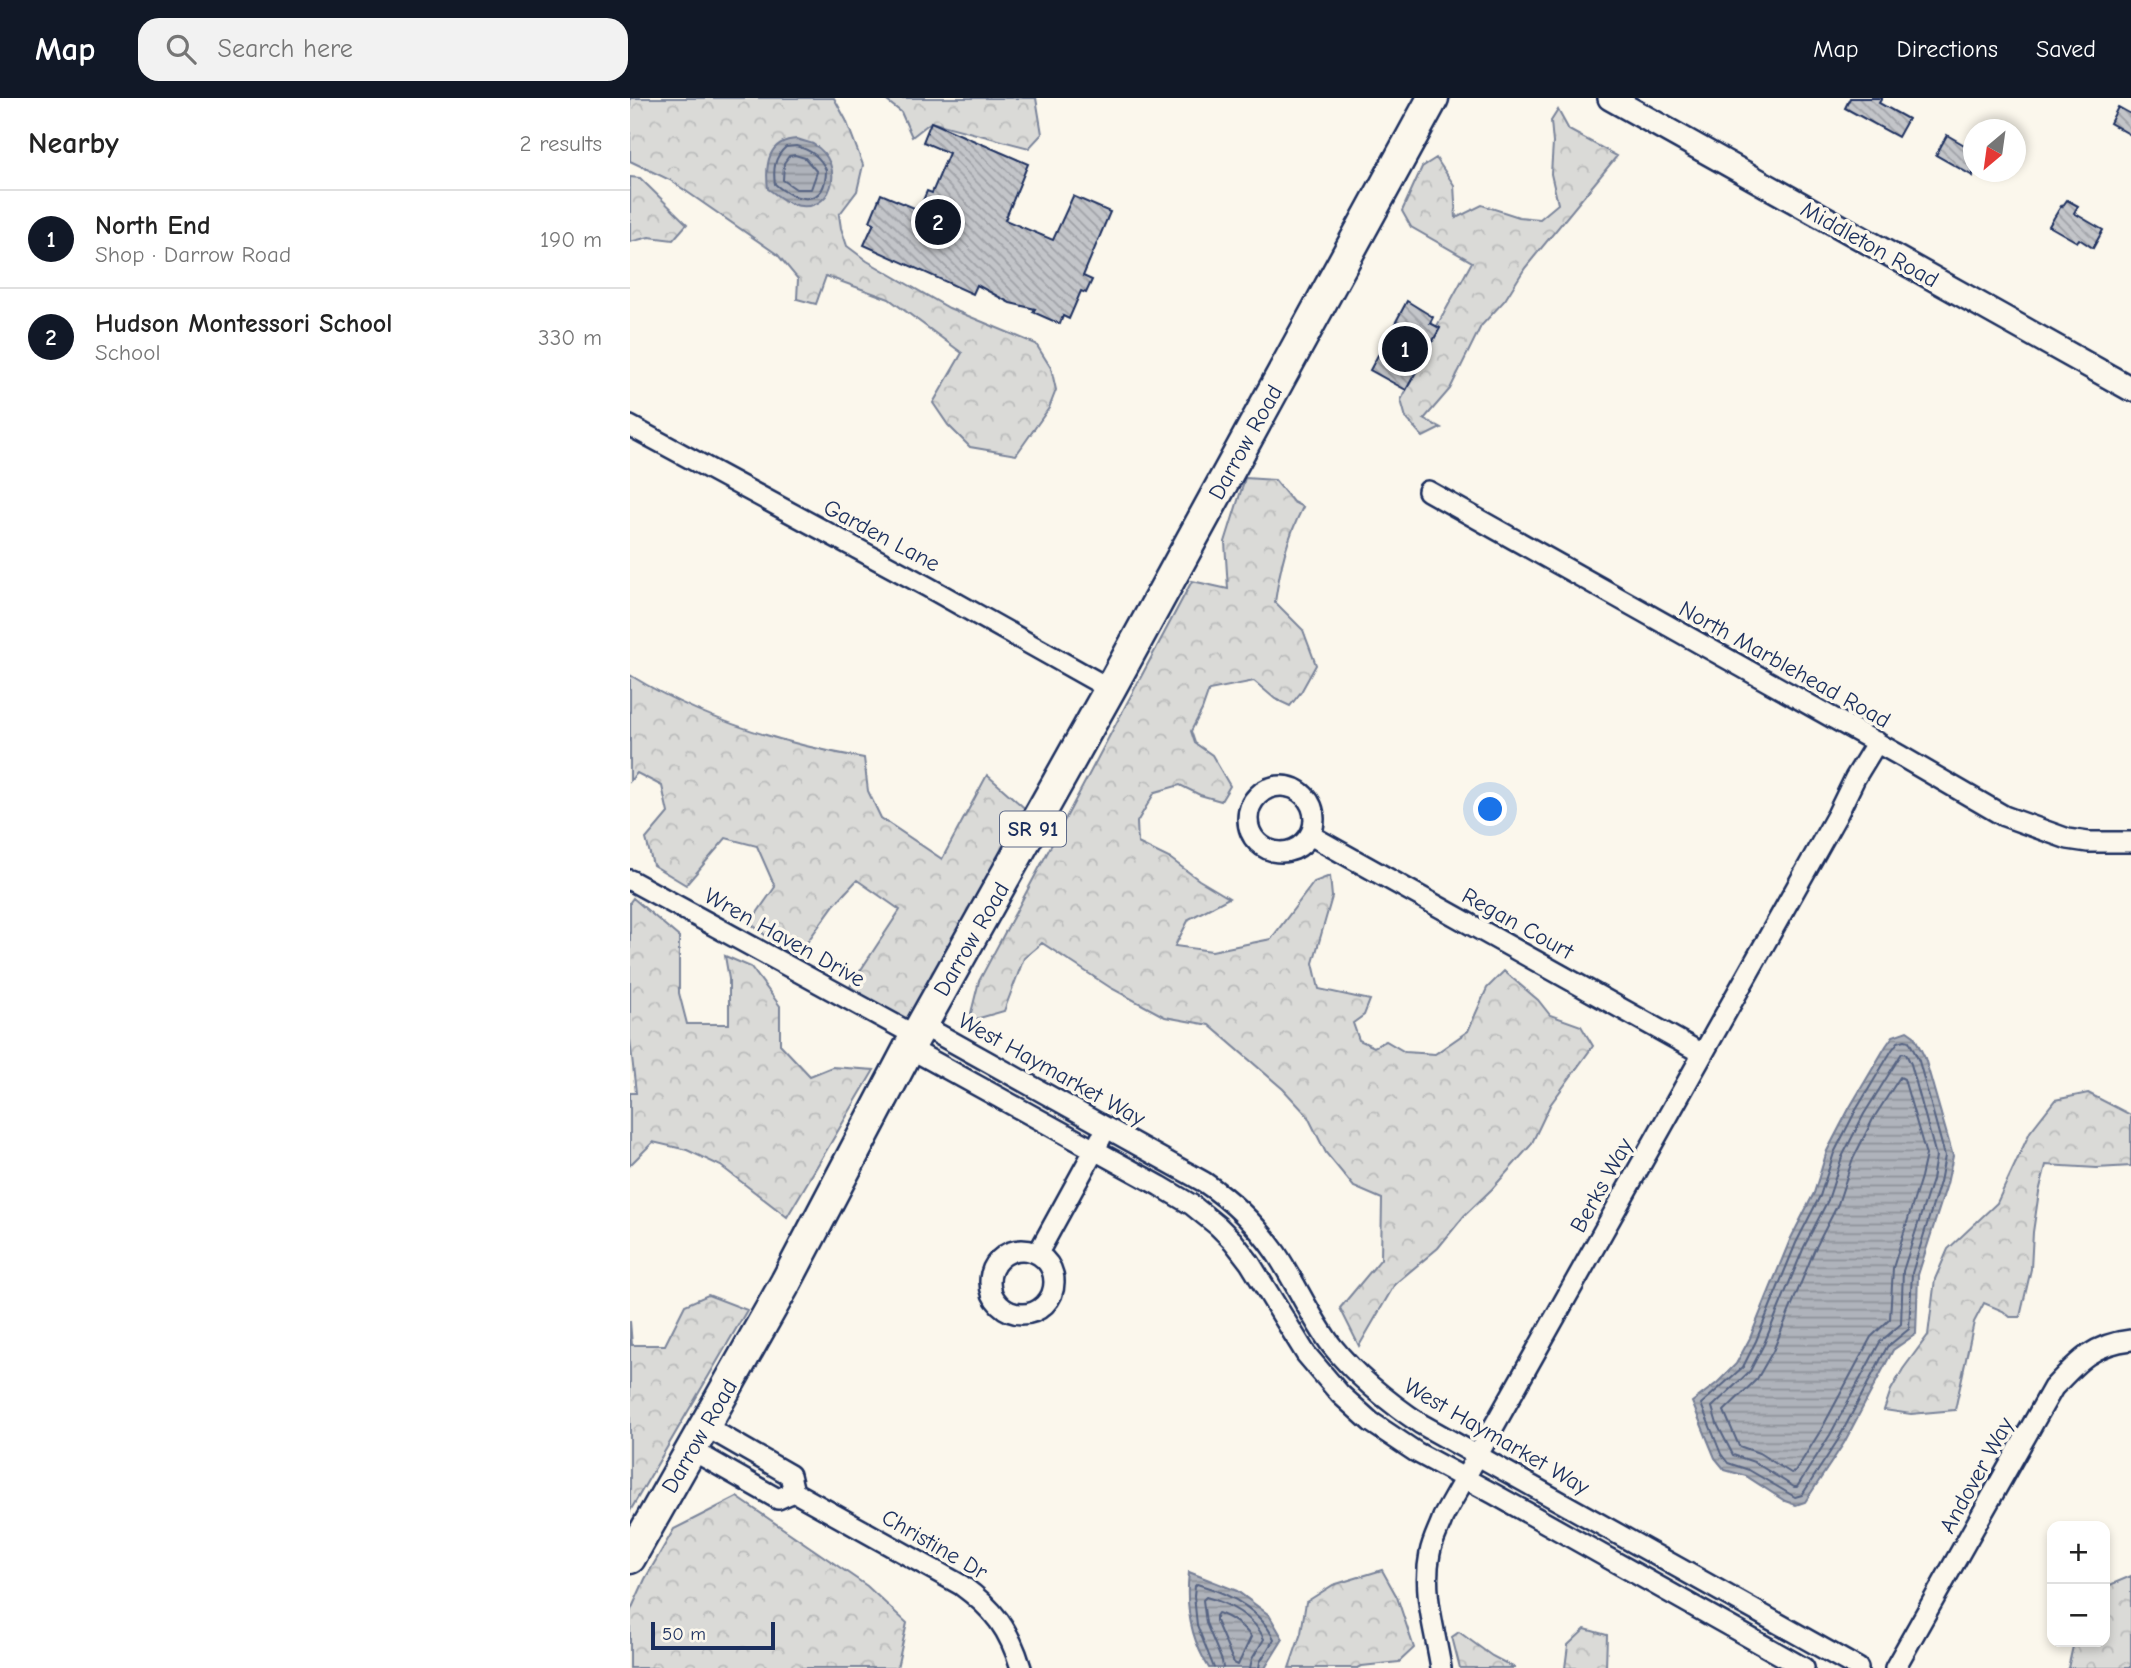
<!DOCTYPE html>
<html lang="en">
<head>
<meta charset="utf-8">
<style>
	:root { --surface:#fff; --page:#f2f2f2; --text:#222; --muted:#767676; --line:#e0e0e0; --accent:#111827 }
	body { margin:0; font-family:"Comic Neue",sans-serif; background:var(--page); color:var(--text) }
	.controls { position:absolute; right:21px; bottom:21px; display:grid; overflow:hidden; border-radius:14px; box-shadow:0 4px 10px #0003 }
	.controls button { width:63px; height:63px; display:grid; place-items:center; padding:0; border:0; border-bottom:2px solid var(--line); background:var(--surface); color:var(--text); font:35px sans-serif }
	.compass { position:absolute; left:1333px; top:21px; width:63px; height:63px; border-radius:50%; background:var(--surface); box-shadow:0 4px 10px #0003; rotate:209deg }
	.scale { position:absolute; left:21px; bottom:18px; width:124px; box-sizing:border-box; padding-left:7px; border:4px solid #1b2f5e; border-top:0; font-size:19px; line-height:24px; white-space:nowrap; color:#1b2f5e; -webkit-text-stroke:5px #fbf7ec; paint-order:stroke }
	.you { position:absolute; left:861px; top:712px; width:24px; height:24px; margin:-18px; border:5px solid #fff; border-radius:50%; background:#1a73e8; box-shadow:0 0 0 10px #1a73e833 }
	.badge { display:grid; place-items:center; width:46px; height:46px; border-radius:50%; background:var(--accent); color:#fff; font-size:23px; font-weight:700 }
	.pin { position:absolute; translate:-50% -50%; border:4px solid #fff; box-shadow:0 2px 7px #0006 }
	.list { margin:0; padding:0; list-style:none }
	h2 { display:flex; justify-content:space-between; align-items:center; height:91px; margin:0; padding:0 28px; font-size:30px }
	h2 small { font-size:23px; font-weight:400; color:var(--muted) }
	.list li { display:grid; grid-template-columns:46px 1fr auto; gap:21px; align-items:center; box-sizing:border-box; height:98px; padding:0 28px; border-top:2px solid var(--line) }
	.list b { display:block; font-size:26px; white-space:nowrap }
	.list p { margin:0; font-size:23px; white-space:nowrap; color:var(--muted) }
	.list em { font-size:23px; font-style:normal; color:var(--muted) }
	.icon { flex:none; width:38px; height:38px; fill:none; stroke:currentColor; stroke-width:2; stroke-linecap:round; stroke-linejoin:round }
	.map { position:relative; flex:none; width:1501px; height:1570px; overflow:hidden }
	header { display:flex; align-items:center; gap:42px; box-sizing:border-box; height:98px; padding:0 35px; background:var(--accent); color:#fff }
	header strong { font-size:33px }
	nav { display:flex; gap:38px; margin-inline-start:auto; font-size:24px }
	.search { width:490px; height:63px; background:var(--page); display:flex; align-items:center; gap:18px; box-sizing:border-box; padding:0 24px; border-radius:21px; color:var(--muted); font-size:26px }
	main { display:flex }
	aside { flex:1; background:var(--surface) }
	.map>svg:first-child { display:block }
	.forest { fill:url(#forest-crowns); stroke:#7a849a; stroke-width:2 }
	.water { fill:url(#water-rules); stroke:#747e96; stroke-width:2 }
	.lines { fill:none; stroke-linecap:round; stroke-linejoin:round }
	.shore { stroke:#566483; stroke-width:2 }
	.building { fill:url(#building-back-hatch); stroke:#1b2f5e; stroke-width:2 }
	.minor-casing { stroke:#1b2f5e; stroke-width:24 }
	.tertiary-casing { stroke:#1b2f5e; stroke-width:28 }
	.primary-casing { stroke:#1b2f5e; stroke-width:35 }
	.minor { stroke:#fbf7ec; stroke-width:19 }
	.tertiary { stroke:#fbf7ec; stroke-width:23 }
	.primary { stroke:#fbf7ec; stroke-width:30 }
	.labels { text-anchor:middle; stroke-width:7; stroke-linejoin:round; paint-order:stroke }
	.shield { fill:#fbf7ec; stroke:#5e6b89; stroke-width:2 }
	.shield-label { font-size:21px; font-weight:bold; fill:#1b2f5e }
	.street-label { font-size:23px; fill:#1b2f5e; stroke:#fbf7ec }
</style>
</head>
<body>
<header>
<strong>Map</strong>
<div class="search"><svg class="icon" aria-label="search" viewBox="0 0 24 24"><circle cx="10" cy="10" r="6"/><path d="M15 15l6 6"/></svg>Search here</div>
<nav><a>Map</a><a>Directions</a><a>Saved</a></nav>
</header>
<main>
<aside>
<h2>Nearby<small>2 results</small></h2>
<ul class="list">
<li><span class="badge">1</span><div><b>North End</b><p>Shop · Darrow Road</p></div><em>190 m</em></li>
<li><span class="badge">2</span><div><b>Hudson Montessori School</b><p>School</p></div><em>330 m</em></li>
</ul>
</aside>
<div class="map">
<svg width="1501" height="1570" viewBox="0 0 1501 1570">
	<defs>
		<pattern id="forest-crowns" width="20" height="18" patternUnits="userSpaceOnUse" patternTransform="scale(1.75)"><rect width="20" height="18" fill="#dadad7"/><path d="M2 6a3 3 0 1 1 6 0M12 15a3 3 0 1 1 6 0" fill="none" stroke="#babbbb"/></pattern>
		<pattern id="water-rules" width="6" height="5" patternUnits="userSpaceOnUse" patternTransform="scale(1.75)"><rect width="6" height="5" fill="#afb3bb"/><path d="M0 2.5h6" fill="none" stroke="#8e929b"/></pattern>
		<pattern id="building-back-hatch" width="6" height="6" patternUnits="userSpaceOnUse" patternTransform="scale(1.75)"><rect width="6" height="6" fill="#c3c5c9"/><path d="M-1 5l2 2M0 0l6 6M5-1l2 2" fill="none" stroke="#9ea0a6"/></pattern>
	</defs>
	<rect width="100%" height="100%" fill="#fbf7ec"/>
	<filter id="ink" filterUnits="userSpaceOnUse"><feTurbulence type="fractalNoise" baseFrequency=".0143" numOctaves="2"/><feDisplacementMap in="SourceGraphic" scale="14" xChannelSelector="R" yChannelSelector="G"/><feConvolveMatrix kernelMatrix="1 2 1 2 8 2 1 2 1" color-interpolation-filters="sRGB"/></filter>
	<g filter="url(#ink)">
		<path class="forest" d="M0,0H204L216,22L233,67L227,93L209,117L211,130L217,148L237,163L319,210L406,246L421,270L426,292L419,310L386,357L340,349L318,327L303,305L332,255L259,201L196,178L186,206L167,201L168,181L148,157L40,82L0,63Z
			M253,0H406L412,36L399,50L301,24L282,39L271,14Z
			M928,12L939,32L987,58L895,170L875,202L851,228L820,291L794,321L811,330L793,339L776,320L771,302L810,230L807,228L842,164L781,129L772,113L792,69L806,60L824,87L826,120L852,107L889,119L910,121L928,106L921,76L923,45L921,23Z
			M0,79L10,80L57,126L43,142L19,139L0,144Z
			M615,380L645,382L663,404L673,409C657,440 650,470 645,504L673,532L686,567L671,594L660,608L645,601L624,583L579,592L572,612L561,633L565,645L582,657L600,688L591,703L570,697L550,687L525,694L507,724L508,745L541,761L569,782L599,800L559,821L545,848L582,853L641,841L684,784L700,778L702,799L683,865L689,891L740,902L734,917L723,925L729,942L744,949L756,943L775,954L805,956L838,933L857,890L874,873L908,902L920,917L951,928L963,948L920,1007L901,1047L862,1091L834,1118L808,1150L765,1186L729,1248L710,1210L751,1161L752,1101L724,1089L696,1055L677,1017L653,991L579,927L535,919L481,890L412,845L394,860L374,913L339,923L349,883L562,483L598,491L595,444Z
			M0,577C71,621 152,646 234,660L238,693L251,720L312,761L357,677L408,722L286,938L219,890L270,812L227,782L204,807L165,861L120,825L145,789L127,748L96,740L56,787L23,767L16,741L38,715L32,688L7,675L0,683Z
			M3,800L49,839V895L57,926H99V881L95,858L121,869L150,908V946L180,978L202,969L244,972L157,1119L91,1068L57,1052L23,1044L0,1067V995H6L0,941V804Z
			M1458,995L1501,1017V1068L1467,1070L1416,1067L1409,1094L1403,1134L1401,1171L1390,1219H1380L1373,1213L1354,1205L1344,1224L1325,1312L1281,1316L1254,1312L1261,1292L1273,1271L1298,1237L1305,1181L1318,1151L1367,1105L1400,1034L1425,1002Z
			M78,1197L117,1212L0,1413V1223L2,1247H35L55,1207Z
			M107,1399L237,1488L277,1525L267,1570H0V1514L15,1481L44,1431Z
			M752,1472L767,1499L784,1550L769,1564L732,1568L728,1570H659L671,1535L676,1504L703,1487Z
			M1501,1478V1570H1438L1444,1544H1475V1489Z
			M955,1531L977,1537L976,1570H935L938,1547Z
			M829,1534L862,1558L885,1570H830L822,1539Z"/>
		<path class="water" d="M167,41C172,43 178,44 183,46C218,66 202,120 162,106C153,103 146,96 138,91C135,66 138,42 167,41Z
			M1277,933L1284,938L1295,960L1323,1058L1317,1086L1288,1177L1286,1236L1263,1252L1214,1345L1175,1404L1166,1407L1155,1403L1116,1378L1095,1372L1085,1360L1062,1304L1087,1285L1106,1266L1120,1240L1160,1142L1184,1095L1197,1053L1220,1009L1256,948L1263,938Z
			M559,1474L607,1493L639,1517L653,1541L635,1570H579C560,1540 555,1509 559,1474Z"/>
		<g class="lines">
			<path class="shore" d="M166,48C180,52 190,58 196,72C196,109 166,105 145,86C143,72 144,59 156,49Z
				M165,57L175,60L187,74L181,91H166L153,82L154,65L159,58Z
				M1275,942L1279,943L1289,963L1315,1058L1310,1084L1282,1175L1279,1231L1257,1249L1208,1342L1172,1397L1165,1399L1119,1372L1098,1365L1091,1356L1071,1306L1113,1269L1126,1243L1166,1145L1190,1098L1204,1055L1226,1012L1262,952L1268,944Z
				M1272,955L1276,956L1281,966L1306,1058L1302,1082L1273,1173L1271,1226L1250,1244L1200,1337L1172,1381L1167,1389H1164L1124,1364L1103,1357L1087,1326L1082,1309L1120,1273L1134,1246L1174,1149L1198,1102L1212,1059L1234,1016Z
				M1270,979L1274,981L1296,1057L1291,1079L1263,1170L1260,1221L1241,1239L1191,1332L1165,1374L1161,1375L1129,1355L1109,1348L1094,1313L1127,1281L1143,1253L1184,1153L1208,1106L1222,1063L1243,1021Z
				M588,1515C599,1518 615,1529 621,1539L608,1567L604,1565L586,1523V1518Z
				M584,1570L567,1527L564,1498L565,1488L567,1486C598,1495 630,1511 644,1541L630,1564L629,1570
				M593,1570L592,1563L576,1525L573,1502L576,1499C598,1505 625,1519 634,1541L622,1561L620,1570"/>
		</g>
		<path class="building" d="M1220,0H1252L1249,5L1278,21L1268,39L1215,10Z
			M1488,9L1501,16V37L1480,25Z
			M301,24L398,66L375,122L423,142L443,98L480,114L453,178L462,182L456,195L451,193L439,221L433,218L430,226L403,214L405,211L380,205L347,187L343,196L234,147L244,125L240,123L251,96L289,112L297,93L302,95L319,55L293,44Z
			M1317,37L1343,52V78L1306,57Z
			M1437,102L1448,108L1444,115L1473,132L1463,150L1449,141L1447,144L1419,128L1431,108L1432,109Z
			M777,203L803,219L800,225L810,230L776,292L740,272Z"/>
		<g class="lines">
			<g class="minor-casing">
				<path id="minor" d="M0,328L298,489L480,591
					M798,393L1269,657L1374,718L1438,741L1458,744H1501
					M618 721a33 33 0 1 1 66 0a33 33 0 1 1-66 0Z
					M680,737L1073,956
					M0,782L286,938
					M292,927L574,1084C602,1103 626,1126 646,1155C666,1185 680,1219 702,1248C727,1279 758,1304 791,1326L1228,1570
					M279,950L530,1088L562,1107L588,1128L603,1143L620,1165L676,1256L710,1296L741,1324L786,1354L864,1396L1174,1570
					M360 1184a32 32 0 1 1 64 0a32 32 0 1 1-64 0Z
					M408,1155L471,1040
					M62,1352L148,1401L164,1394L160,1377L75,1328
					M164,1394L331,1487C364,1511 379,1531 391,1570
					M811,1570C805,1531 792,1495 800,1455C802,1443 809,1431 813,1419L1207,717L1225,680L1247,644
					M1265,1570L1423,1290C1447,1264 1463,1246 1501,1242"/>
			</g>
			<g class="tertiary-casing">
				<path id="tertiary" d="M980,0L1501,291"/>
			</g>
			<g class="primary-casing">
				<path id="primary" d="M0,1460L156,1184L279,950L480,591L803,0"/>
			</g>
			<use href="#minor" class="minor"/>
			<use href="#tertiary" class="tertiary"/>
			<use href="#primary" class="primary"/>
		</g>
	</g>
	<g class="labels">
		<rect class="shield" x="370" y="713.5" width="66" height="35" rx="5"/>
		<g class="shield-label">
			<text x="403" y="738">SR 91</text>
		</g>
		<g class="street-label">
			<text transform="translate(1240 146) rotate(29)" y="8">Middleton Road</text>
			<text transform="translate(615 344) rotate(-61)" y="8">Darrow Road</text>
			<text transform="translate(252 437) rotate(28)" y="8">Garden Lane</text>
			<text transform="translate(1155 566) rotate(29)" y="8">North Marblehead Road</text>
			<text transform="translate(888 825) rotate(29)" y="8">Regan Court</text>
			<text transform="translate(155 839) rotate(29)" y="8">Wren Haven Drive</text>
			<text transform="translate(341 841) rotate(-60)" y="8">Darrow Road</text>
			<text transform="translate(422 971) rotate(29)" y="8">West Haymarket Way</text>
			<text transform="translate(971 1087) rotate(-61)" y="8">Berks Way</text>
			<text transform="translate(69 1338) rotate(-60)" y="8">Darrow Road</text>
			<text transform="translate(867 1338) rotate(30)" y="8">West Haymarket Way</text>
			<text transform="translate(1346 1377) rotate(-61)" y="8">Andover Way</text>
			<text transform="translate(305 1446) rotate(30)" y="8">Christine Dr</text>
		</g>
	</g>
</svg>
<div class="controls">
<button>+</button>
<button>−</button>
</div>
<svg class="compass" viewBox="-18 -18 36 36"><path d="M0-13l5 13h-10z" fill="#e53935"/><path d="M0 13l5-13h-10z" fill="#767676"/></svg>
<div class="scale">50 m</div>
<div class="you"></div>
<div class="pin badge" style="left:775px;top:251px">1</div>
<div class="pin badge" style="left:308px;top:124px">2</div>
</div>
</main>
</body>
</html>
